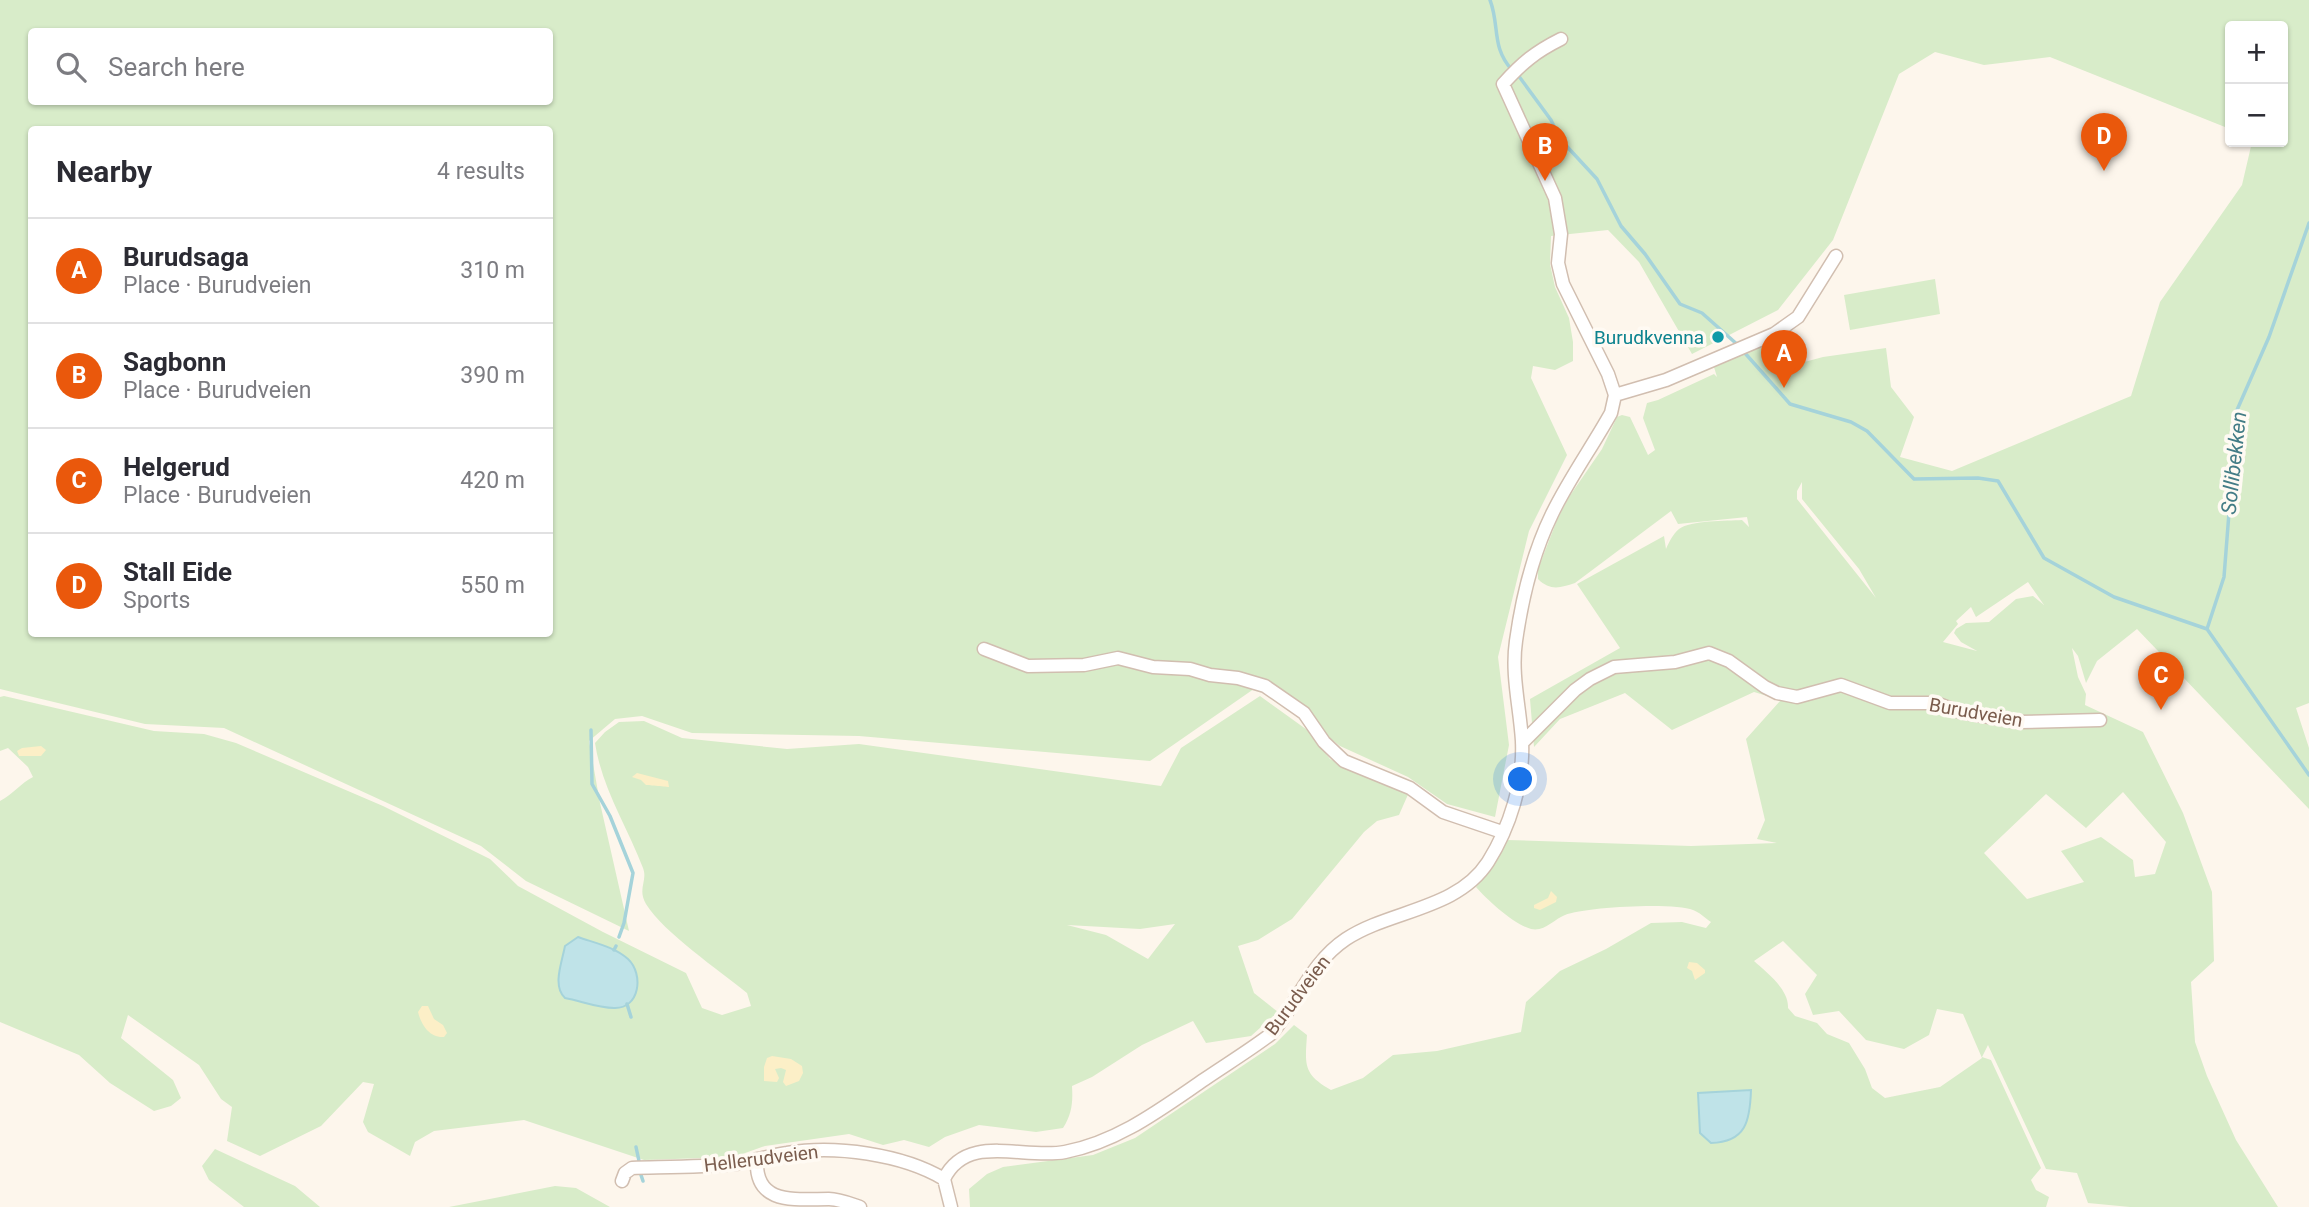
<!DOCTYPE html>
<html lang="en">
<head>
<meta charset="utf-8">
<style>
	:root { --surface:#fff; --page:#f2f2f3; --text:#2b2b33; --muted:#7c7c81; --line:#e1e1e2; --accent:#ea580c }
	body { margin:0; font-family:Roboto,sans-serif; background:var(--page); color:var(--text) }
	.controls { position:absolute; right:21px; top:21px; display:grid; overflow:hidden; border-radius:7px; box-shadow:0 2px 5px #0004 }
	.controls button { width:63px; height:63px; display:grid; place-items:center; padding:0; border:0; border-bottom:2px solid var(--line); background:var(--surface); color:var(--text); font:35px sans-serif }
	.you { position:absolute; left:1521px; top:780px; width:24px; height:24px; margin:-18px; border:5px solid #fff; border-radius:50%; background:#1a73e8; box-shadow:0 0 0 10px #1a73e833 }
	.badge { display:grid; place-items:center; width:46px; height:46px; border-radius:50%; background:var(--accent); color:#fff; font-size:23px; font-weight:700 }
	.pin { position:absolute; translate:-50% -58px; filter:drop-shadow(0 2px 4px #0008) }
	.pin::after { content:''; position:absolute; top:37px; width:24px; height:21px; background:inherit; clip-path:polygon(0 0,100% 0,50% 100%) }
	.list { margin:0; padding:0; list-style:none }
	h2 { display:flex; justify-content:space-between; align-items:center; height:91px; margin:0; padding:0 28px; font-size:30px }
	h2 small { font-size:23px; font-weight:400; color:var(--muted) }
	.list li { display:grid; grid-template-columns:46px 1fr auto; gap:21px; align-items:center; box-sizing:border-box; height:105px; padding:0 28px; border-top:2px solid var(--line) }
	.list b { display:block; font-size:26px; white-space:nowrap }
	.list p { margin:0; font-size:23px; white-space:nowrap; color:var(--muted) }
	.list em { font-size:23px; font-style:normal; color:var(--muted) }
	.icon { flex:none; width:38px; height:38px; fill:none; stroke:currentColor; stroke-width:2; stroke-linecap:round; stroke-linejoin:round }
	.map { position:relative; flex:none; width:2309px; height:1207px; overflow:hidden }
	.search { position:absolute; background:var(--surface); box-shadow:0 2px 5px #0004; left:28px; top:28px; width:525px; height:77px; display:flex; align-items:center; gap:18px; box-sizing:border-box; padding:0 24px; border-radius:7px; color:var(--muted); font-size:26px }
	.panel { position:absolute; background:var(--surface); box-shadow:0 2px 5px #0004; left:28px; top:126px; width:525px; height:511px; border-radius:7px }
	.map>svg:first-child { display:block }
	.green { fill:#d8ecc9; fill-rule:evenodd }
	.sand { fill:#fcefc7 }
	.water { fill:#bfe3e8; stroke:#a5d3da; stroke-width:2 }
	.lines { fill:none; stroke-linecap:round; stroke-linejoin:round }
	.stream { stroke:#a5d3da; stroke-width:3.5 }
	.minor-casing { stroke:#d1beb0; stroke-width:15 }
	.minor { stroke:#fff; stroke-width:12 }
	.culture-dot { fill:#0f9aa8; stroke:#fffaf3; stroke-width:2.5 }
	.labels { text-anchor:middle; stroke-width:7; stroke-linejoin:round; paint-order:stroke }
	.culture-label { font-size:19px; fill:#0d838f; stroke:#fffaf3; text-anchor:end }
	.street-label { font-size:19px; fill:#7a5c4d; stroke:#fffaf3 }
	.water-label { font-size:21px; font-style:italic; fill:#437c86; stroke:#fffaf3 }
</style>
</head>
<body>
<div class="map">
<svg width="2309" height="1207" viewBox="0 0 2309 1207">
	<rect width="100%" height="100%" fill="#fdf6ec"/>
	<path class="green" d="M0,0H2309V703L2296,708L2309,748V809L2137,629L2097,661L2086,683L2078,656L2072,648L2078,677L2086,694L2085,705L2143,732L2183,813L2212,892L2214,961L2191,982L2195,1042L2207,1076L2236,1140L2278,1207H2130L2088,1203L2077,1173L2046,1169L1988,1045L1982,1057L1991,1060L2041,1168L2031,1180L2036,1190L2049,1197L2046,1207H970L969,1189L987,1174L1003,1167L1093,1155L1135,1138L1275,1044L1294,1025L1307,1035C1305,1065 1303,1074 1331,1090L1363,1078L1393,1055L1437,1051L1521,1032L1526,1002L1560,971L1606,949L1651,923L1682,922L1706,928L1711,922C1705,918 1699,912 1693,910C1674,902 1584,907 1565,915C1554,919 1545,932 1531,929C1515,925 1487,900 1476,887L1491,868L1507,840L1691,846L1777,843L1757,839L1765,820L1746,739L1781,700L1754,692L1672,730L1625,693L1560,719L1534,747L1530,699L1620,648L1577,584L1664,536L1666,549C1669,542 1673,534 1679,529C1691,520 1726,521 1742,520L1749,527L1747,517L1678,524L1671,511L1575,583C1560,588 1550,591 1538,579V569L1557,520L1569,497L1602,449L1617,417L1622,415L1630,417L1648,455L1655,450L1643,418L1647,403L1658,400L1714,374L1717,377L1714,367L1763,346L1797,364L1823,357L1886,348L1891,387L1914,417L1900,457L1952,471L2131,396L2160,302L2242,185L2252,142H2283V26H2230V129L2050,57L1984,65L1935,52L1899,74L1833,240L1778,310L1692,354L1639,262L1608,230L1551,236L1550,264L1555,287L1569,318L1573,342V361L1555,370L1533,366L1531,378L1567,455L1529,531L1498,657L1509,745L1495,817L1447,804L1408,777L1340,746L1261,684L1150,761L859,736L692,733L642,716L615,719L589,741L600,803L629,931L526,881L481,846L224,728L145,724L0,689ZM32,32H550V102H32ZM32,130H550V634H32ZM1802,482V499L1859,569L1876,598L1797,499V491ZM2028,582L2044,605L2033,596L2016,599L1989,622L1966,623L1956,629L1954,633L1961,642L1977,651L1943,642L1958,624L1956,621L1971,607L1976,617ZM2123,792L2166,842L2155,874L2135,877L2133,860L2101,837L2061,851L2084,882L2027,899L1984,853L2046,794L2086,828ZM1783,941L1817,975L1805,994L1813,1015L1839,1011L1866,1040L1904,1049L1929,1035L1937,1009L1963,1014L1982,1058L1940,1087L1885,1098L1872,1088L1865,1069L1849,1043L1827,1034L1817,1023L1795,1016L1788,1008C1789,989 1767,973 1754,961Z
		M1935,279L1940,314L1850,330L1844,295Z
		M4,696L154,731L204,734L236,743L383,806L490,859L518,886L603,932L686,973L702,1008L722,1015L751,1006L747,993C719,970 664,933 646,904C637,889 648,881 643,868C627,826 602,789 595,743L605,732L619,722L644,721L682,738L787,749L859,744L1161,786L1181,748L1260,696L1310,732L1330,759L1373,780L1410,790L1399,815L1377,821L1364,832L1292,919L1258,940L1238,946L1254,993L1278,1012L1251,1036L1206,1043L1193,1021L1142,1045L1092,1077L1072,1086C1073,1102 1072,1114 1063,1128L1036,1132L979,1125L945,1137L929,1147L904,1140L883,1145L849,1134L765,1146L734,1157L644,1160L524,1120L434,1131L415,1142L410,1156L368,1132L363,1122L374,1084L363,1082L321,1126L260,1156L227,1141L232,1107L221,1099L199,1065L128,1015L121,1038L173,1080L181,1098L171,1106L154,1111L110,1083L79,1055L0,1022V801C13,794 21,783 33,777L28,767L8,748L0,751V697ZM1175,924L1148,959L1106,935L1067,925L1140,929Z
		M215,1149L295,1186L320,1207H244L209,1180L202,1166Z
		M555,1186L576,1188L610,1207H449Z"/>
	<path class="sand" d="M41,746L46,750L41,756H19L17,751L22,748Z
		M637,773L668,781L669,787C668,787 648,785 646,785L641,780L632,777Z
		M1551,891L1557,897L1556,902L1540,910L1534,908V905L1548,898Z
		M1689,962L1697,963L1705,970V973L1695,980L1692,971L1687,968Z
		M422,1006H428L434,1019L443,1025L447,1033L444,1037C429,1038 421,1024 418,1012Z
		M772,1056L791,1059L802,1066L803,1073L799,1081L786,1086L783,1082L786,1070L781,1068L775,1069L779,1078L777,1082L764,1081V1067L767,1058Z"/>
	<path class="water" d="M578,937C595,943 615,947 628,959C644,974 640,1009 614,1008C598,1008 581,1001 565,998C552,986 562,962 565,946Z
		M1751,1090C1750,1121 1746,1142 1711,1143L1700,1133L1698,1093Z"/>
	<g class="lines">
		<path class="stream" d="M1490,0C1500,26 1491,47 1512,70
			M1518,75L1551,120L1560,139L1597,179L1621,226L1645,254L1680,304L1702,313L1739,346
			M1744,352L1790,404L1851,422L1867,431L1914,479L1978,478L1998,481L2044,558L2114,597L2207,629L2309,775
			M2207,629L2224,577L2237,410L2269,337L2309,223
			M591,730L592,784L610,816L633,873L624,923L619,937
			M614,950L616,946
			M627,1004L631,1017
			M636,1147L639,1161
			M641,1175L643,1181"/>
		<g class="minor-casing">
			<path id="minor" d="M1615,395L1666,380L1774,334L1798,317L1836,256
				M984,649L1028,666L1084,665L1118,658L1153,667L1190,669L1210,675L1238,678L1265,686L1304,713L1324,742L1344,761L1410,788L1443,812L1502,832
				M1522,743L1575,690L1590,679L1614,667L1675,662L1709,653L1729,661L1765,687L1777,693L1797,697L1841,685L1890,703H1936L1960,712L2019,722L2100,720
				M757,1159C754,1206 796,1199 829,1199C839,1199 851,1204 860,1207
				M622,1181L625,1173L632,1168C666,1167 701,1167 735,1164C752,1162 770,1155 787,1153C835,1145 902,1154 944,1179
				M951,1207L944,1179C967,1132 1024,1160 1065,1152C1118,1142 1161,1109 1205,1079C1227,1064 1250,1050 1271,1034C1298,1003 1310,963 1346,939C1390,910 1457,910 1488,862C1510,827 1524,782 1522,741C1520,707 1511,675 1516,641C1522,598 1533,553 1552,514C1569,479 1592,447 1611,413L1615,395L1608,374L1563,284L1558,263L1561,234L1555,198L1503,84C1522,63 1535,52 1561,39"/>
		</g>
		<use href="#minor" class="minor"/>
	</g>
	<circle class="culture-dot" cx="1718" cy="337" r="7"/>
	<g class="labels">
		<g class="culture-label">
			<text x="1704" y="344">Burudkvenna</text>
		</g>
		<g class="street-label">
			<text transform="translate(1976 712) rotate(10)" y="7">Burudveien</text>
			<text transform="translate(1297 995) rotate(-53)" y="7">Burudveien</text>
			<text transform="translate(761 1158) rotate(-7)" y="7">Hellerudveien</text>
		</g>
		<g class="water-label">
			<text transform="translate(2234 463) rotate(-84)" y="7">Sollibekken</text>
		</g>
	</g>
</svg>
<div class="controls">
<button>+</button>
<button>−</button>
</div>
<div class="you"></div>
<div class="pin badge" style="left:1784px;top:388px">A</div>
<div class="pin badge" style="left:1545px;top:181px">B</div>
<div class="pin badge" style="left:2161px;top:710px">C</div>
<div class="pin badge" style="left:2104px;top:171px">D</div>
<div class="search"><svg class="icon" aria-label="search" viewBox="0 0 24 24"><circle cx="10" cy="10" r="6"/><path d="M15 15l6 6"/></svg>Search here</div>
<section class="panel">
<h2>Nearby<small>4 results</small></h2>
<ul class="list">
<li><span class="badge">A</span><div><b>Burudsaga</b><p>Place · Burudveien</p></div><em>310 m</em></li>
<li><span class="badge">B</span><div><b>Sagbonn</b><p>Place · Burudveien</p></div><em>390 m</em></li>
<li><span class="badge">C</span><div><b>Helgerud</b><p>Place · Burudveien</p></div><em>420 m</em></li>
<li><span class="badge">D</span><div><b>Stall Eide</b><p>Sports</p></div><em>550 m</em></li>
</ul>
</section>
</div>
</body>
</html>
